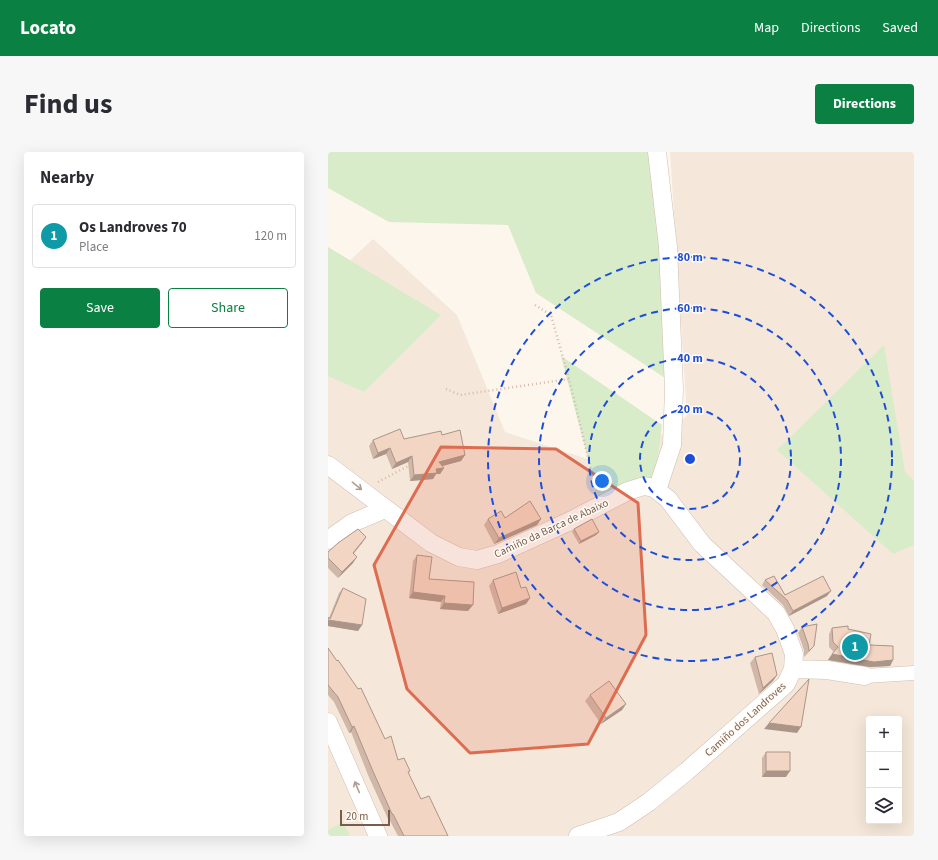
<!DOCTYPE html>
<html lang="en">
<head>
<meta charset="utf-8">
<style>
	:root { --surface:#fff; --page:#f7f7f7; --text:#2b2b33; --muted:#7c7c81; --line:#e1e1e2; --accent:#0b8043 }
	body { margin:0; font-family:"Source Sans 3",sans-serif; background:var(--page); color:var(--text) }
	.controls { position:absolute; right:12px; bottom:12px; display:grid; overflow:hidden; border-radius:4px; box-shadow:0 4px 16px #0002 }
	.controls button { width:36px; height:36px; display:grid; place-items:center; padding:0; border:0; border-bottom:1px solid var(--line); background:var(--surface); color:var(--text); font:20px sans-serif }
	.scale { position:absolute; left:12px; bottom:10px; width:50px; box-sizing:border-box; padding-left:4px; border:2px solid #7a5c4d; border-top:0; font-size:11px; line-height:14px; white-space:nowrap; color:#7a5c4d; -webkit-text-stroke:3px #fffaf3; paint-order:stroke }
	.you { position:absolute; left:274px; top:329px; width:14px; height:14px; margin:-10px; border:3px solid #fff; border-radius:50%; background:#1a73e8; box-shadow:0 0 0 6px #1a73e833 }
	.badge { display:grid; place-items:center; width:26px; height:26px; border-radius:50%; background:var(--accent); color:#fff; font-size:13px; font-weight:700 }
	.pin { position:absolute; translate:-50% -50%; border:2px solid #fff; box-shadow:0 1px 4px #0006 }
	.list { margin:0; padding:0; list-style:none }
	h2 { display:flex; justify-content:space-between; align-items:center; height:52px; margin:0; padding:0 16px; font-size:17px }
	h2 small { font-size:13px; font-weight:400; color:var(--muted) }
	.list li { display:grid; grid-template-columns:26px 1fr auto; gap:12px; align-items:center; box-sizing:border-box; height:64px; margin:0 8px 8px; padding:0 8px; border:1px solid var(--line); border-radius:4px }
	.list b { display:block; font-size:15px; white-space:nowrap }
	.list p { margin:0; font-size:13px; white-space:nowrap; color:var(--muted) }
	.list em { font-size:13px; font-style:normal; color:var(--muted) }
	.actions { display:flex; gap:8px; padding:12px 16px }
	.actions a { flex:1; padding:9px 0; border:1px solid var(--accent); border-radius:4px; text-align:center; font-size:14px; color:var(--accent) }
	.actions .main { background:var(--accent); color:#fff }
	.icon { flex:none; width:22px; height:22px; fill:none; stroke:currentColor; stroke-width:2; stroke-linecap:round; stroke-linejoin:round }
	.map { position:relative; flex:none; width:586px; height:684px; overflow:hidden; border-radius:4px }
	header { display:flex; align-items:center; gap:24px; box-sizing:border-box; height:56px; padding:0 20px; background:var(--accent); color:#fff }
	header strong { font-size:19px }
	nav { display:flex; gap:22px; margin-inline-start:auto; font-size:14px }
	.intro { display:flex; align-items:center; justify-content:space-between; box-sizing:border-box; height:96px; padding:0 24px }
	h1 { margin:0; font-size:28px }
	.button { padding:10px 18px; border-radius:4px; background:var(--accent); color:#fff; font-size:14px; font-weight:700 }
	main { display:flex; gap:24px; padding:0 24px }
	aside { flex:1; background:var(--surface); border-radius:4px; box-shadow:0 4px 16px #0002 }
	.map>svg:first-child { display:block }
	.residential { fill:#f5e8da; fill-rule:evenodd }
	.green { fill:#d8ecc9 }
	.lines { fill:none; stroke-linecap:round; stroke-linejoin:round }
	.pedestrian-casing { stroke:#d1beb0; stroke-width:15 }
	.minor-casing { stroke:#d1beb0; stroke-width:19 }
	.path { stroke:#d9b8a5; stroke-width:2.5; stroke-dasharray:1 3; stroke-linecap:butt }
	.pedestrian { stroke:#fff; stroke-width:14 }
	.minor { stroke:#fff; stroke-width:18 }
	.wall { fill:#d1b7a8 }
	.shaded-wall { fill:#aa9588 }
	.building { fill:#f3d5c3; stroke:#aa9588 }
	.oneway { stroke:#af9d94 }
	.marked { fill:#dc6d51; fill-opacity:0.2; stroke:#dc6d51; stroke-width:3; stroke-linejoin:round }
	.ring { fill:none; stroke:#1d4ed8; stroke-width:2; stroke-dasharray:7 5 }
	.labels { text-anchor:middle; stroke-width:3; stroke-linejoin:round; paint-order:stroke }
	.street-label { font-size:11px; fill:#7a5c4d; stroke:#fffaf3 }
	.centre { fill:#1d4ed8; stroke:#fffaf3; stroke-width:2 }
	.ring-label { font-size:12px; text-anchor:middle; font-weight:bold; fill:#1d4ed8; stroke:#fffaf3; stroke-width:3; stroke-linejoin:round; paint-order:stroke }
</style>
</head>
<body>
<header>
<strong>Locato</strong>
<nav><a>Map</a><a>Directions</a><a>Saved</a></nav>
</header>
<div class="intro"><h1>Find us</h1><a class="button">Directions</a></div>
<main>
<aside>
<h2>Nearby<small></small></h2>
<ul class="list">
<li><span class="badge" style="background:#0f9aa8">1</span><div><b>Os Landroves 70</b><p>Place</p></div><em>120 m</em></li>
</ul>
<div class="actions"><a class="main">Save</a><a>Share</a></div>
</aside>
<div class="map">
<svg width="586" height="684" viewBox="0 0 586 684">
	<rect width="100%" height="100%" fill="#fdf6ec"/>
	<path class="residential" d="M342,0H586V684H0V129L45,87L129,163L177,280L287,316L359,264ZM541,567H571V669H541Z"/>
	<path class="green" d="M0,0H328L337,226L208,141L180,73L61,70L0,36Z
		M0,95L113,163L36,240L0,224Z
		M556,193L577,320L586,329V393L565,402L449,298Z
		M233,204L334,273L327,326L270,345Z
		M15,670L22,684H0V678Z"/>
	<g class="lines">
		<g class="pedestrian-casing">
			<path id="pedestrian" d="M537,524L586,521"/>
		</g>
		<g class="minor-casing">
			<path id="minor" d="M329,0L340,95L346,237L344,293L329,338
				M0,313L103,391L131,405L149,408L170,402L240,370L300,339L316,334L326,336L340,347L374,392L448,461L457,477L466,502L465,517L458,532L359,619L321,650L291,670L250,684
				M0,388L24,371L57,357
				M465,517L499,518L537,524
				M0,570L50,684"/>
		</g>
		<path class="path" d="M207,153L223,163L241,227L268,338
			M118,237L132,243L241,227
			M50,330L82,313"/>
		<use href="#pedestrian" class="pedestrian"/>
		<use href="#minor" class="minor"/>
	</g>
	<path class="wall" d="M114,283L137,303L133,309L114,314L116,316L112,322H108L105,327L82,329L80,310L64,317L58,302L45,307L41,294L45,288L76,287Z
		M177,366L213,367L209,373L166,392L156,373L160,367Z
		M246,377L271,380L268,383L251,392L244,380Z
		M38,385L34,391L26,401L25,411L10,426L0,416V400Z
		M89,403L101,427L140,459L112,457L113,450L81,446L85,409Z
		M165,428L193,436L202,446L198,452L170,462L161,434Z
		M437,428L457,443L499,444L461,464L455,453L434,433Z
		M15,436L34,473L30,479L0,474V465L1,466L11,441Z
		M474,475L486,494L481,500L476,505V498L470,481Z
		M504,476L520,477L541,493L565,508L562,514L542,515L500,508L506,500L501,495V482Z
		M0,496L70,608L82,619L80,621L93,647L120,684H70L61,667H60L40,623L23,580L21,581L6,550L0,543Z
		M427,505L449,523L445,529L431,542L422,511Z
		M262,543L298,552L294,558L273,572L257,549Z
		M438,600L458,625H434V606Z"/>
	<path class="shaded-wall" d="M62,296L58,302L45,307L50,301Z
		M137,303L133,309L107,316L111,310Z
		M84,304L80,310L64,317L68,311Z
		M116,316L112,322H108L105,327L82,329L86,323L108,317Z
		M213,367L209,373L166,392L171,386Z
		M271,380L268,383L251,392L253,389Z
		M38,385L34,391L21,407L25,401Z
		M29,405L25,411L10,426L14,420Z
		M503,439L499,444L461,464L465,459Z
		M85,440L117,444L113,450L81,446Z
		M202,446L198,452L170,462L174,456Z
		M116,451L145,453L140,459L112,457Z
		M0,468L34,473L30,479L0,474Z
		M504,502L565,508L562,514L542,515L500,508Z
		M449,523L445,529L431,542L435,536Z
		M298,552L294,558L273,572L278,566Z
		M441,571L473,575L469,581L436,577Z
		M26,574L23,580L21,581L24,575Z
		M438,619H462L458,625H434Z"/>
	<path class="building" d="M72,277L76,287L113,279L114,283L132,278L137,303L111,310L116,316L108,317L109,321L86,323L84,304L68,311L62,296L50,301L45,288Z
		M202,349L213,367L171,386L160,367L173,359L177,366Z
		M264,367L271,380L253,389L246,377Z
		M30,377L38,385L25,401L29,405L14,420L0,406V400L10,391Z
		M89,403L104,405L101,427L146,430L145,453L116,451L117,444L85,440Z
		M188,420L193,436L198,435L202,446L174,456L165,428Z
		M446,424L457,443L495,424L503,439L465,459L459,448L437,428Z
		M15,436L38,447L34,473L0,468V465L2,467Z
		M489,472L486,494L481,499L480,492L474,475Z
		M520,474V477L543,482L541,493L565,494V508L546,510L504,502L510,495L505,490L504,476Z
		M0,496L9,509L10,508L30,537L33,536L57,587L63,584L70,608L76,606L82,619L80,620L93,647L101,644L120,684H76L65,662H64L44,617L26,574L24,575L10,545L0,533Z
		M444,501L449,523L435,536L427,505Z
		M481,527L473,575L441,571Z
		M281,529L298,552L278,566L262,543Z
		M438,600H462V619H438Z"/>
	<defs><path id="oneway-shaft" d="M-6 0H5M1.5-3L5.5 0L1.5 3" fill="none" stroke-width="1.6" stroke-linecap="round" stroke-linejoin="round"/></defs>
	<g class="oneway">
		<use href="#oneway-shaft" transform="translate(29 334) rotate(39)"/>
		<use href="#oneway-shaft" transform="translate(29 635) rotate(-113)"/>
	</g>
	<path class="marked" d="M113,295L228,297L310,351L318,483L260,592L142,601L79,537L46,413Z"/>
	<g class="ring">
		<circle cx="362" cy="307" r="50"/>
		<circle cx="362" cy="307" r="101"/>
		<circle cx="362" cy="307" r="151"/>
		<circle cx="362" cy="307" r="202"/>
	</g>
	<g class="labels">
		<g class="street-label">
			<text transform="translate(223 376) rotate(-25)" y="4">Camiño da Barca de Abaixo</text>
			<text transform="translate(417 567) rotate(-42)" y="4">Camiño dos Landroves</text>
		</g>
	</g>
	<circle cx="362" cy="307" r="6" class="centre"/>
	<g class="ring-label">
		<text x="362" y="109">80 m</text>
		<text x="362" y="160">60 m</text>
		<text x="362" y="210">40 m</text>
		<text x="362" y="261">20 m</text>
	</g>
</svg>
<div class="controls">
<button>+</button>
<button>−</button>
<button><svg class="icon" aria-label="layers" viewBox="0 0 24 24"><path d="M12 4l9 5-9 5-9-5zM3 14l9 5 9-5"/></svg></button>
</div>
<div class="scale">20 m</div>
<div class="you"></div>
<div class="pin badge" style="left:527px;top:495px;background:#0f9aa8">1</div>
</div>
</main>
</body>
</html>
